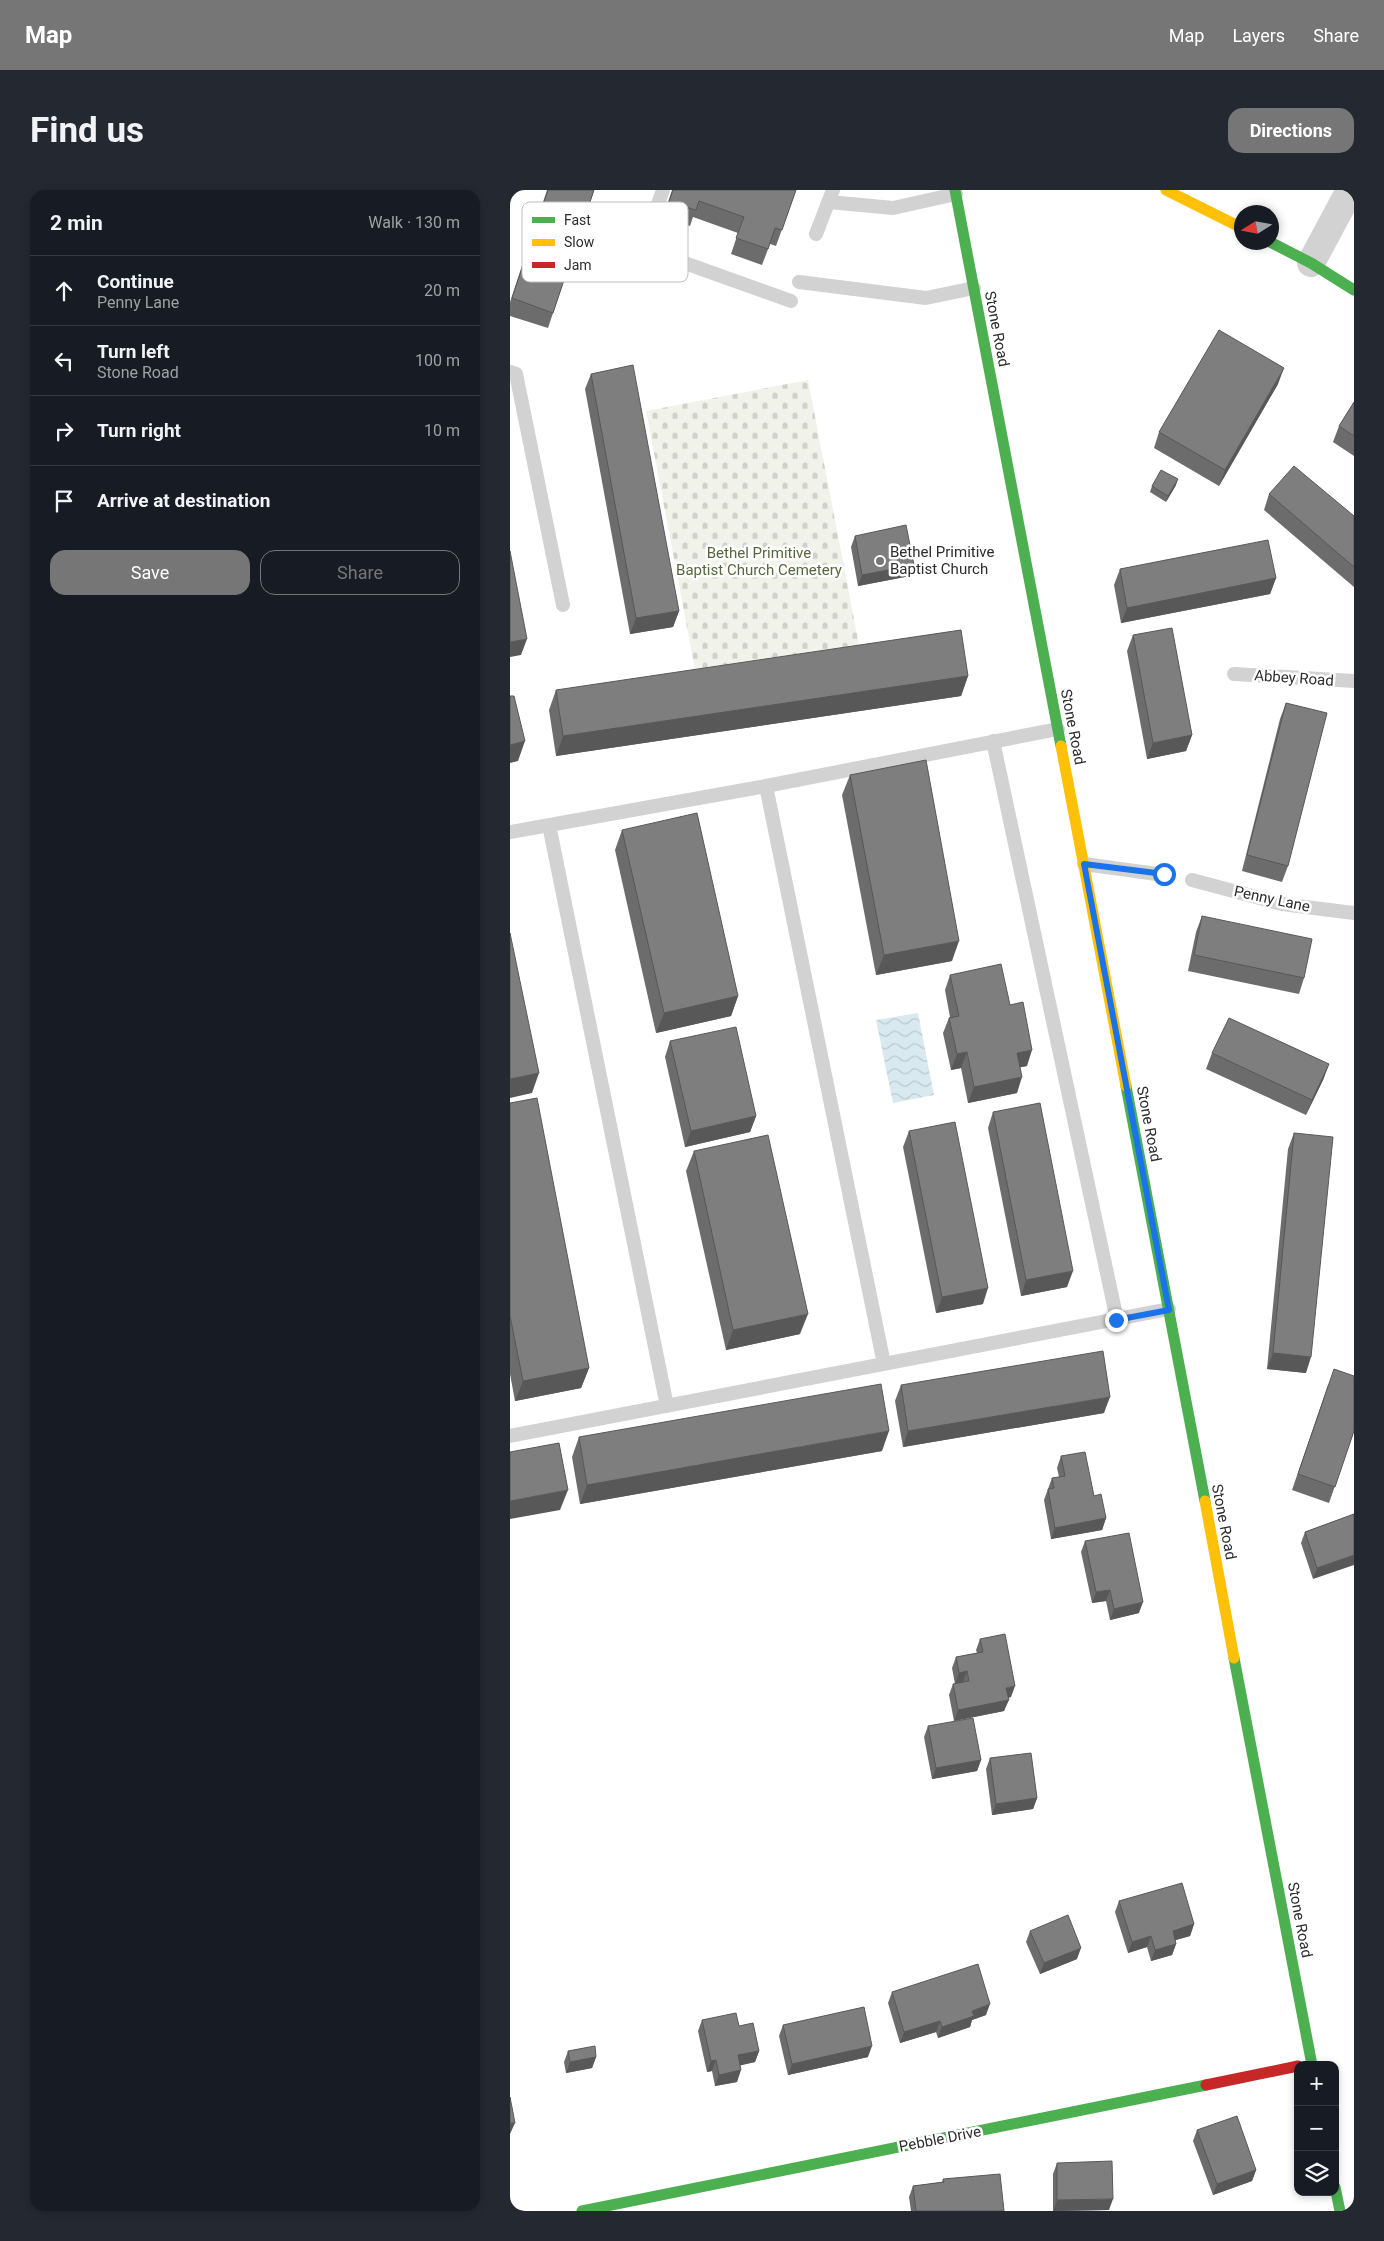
<!DOCTYPE html>
<html lang="en">
<head>
<meta charset="utf-8">
<style>
	:root { --surface:#171b24; --page:#242831; --text:#f1f3f6; --muted:#9ea1a6; --line:#363941; --accent:#767676 }
	body { margin:0; font-family:Roboto,sans-serif; background:var(--page); color:var(--text) }
	.controls { position:absolute; right:15px; bottom:15px; display:grid; overflow:hidden; border-radius:10px; box-shadow:0 2px 8px #0003 }
	.controls button { width:45px; height:45px; display:grid; place-items:center; padding:0; border:0; border-bottom:1px solid var(--line); background:var(--surface); color:var(--text); font:25px sans-serif }
	.compass { position:absolute; left:724px; top:15px; width:45px; height:45px; border-radius:50%; background:var(--surface); box-shadow:0 2px 8px #0003; rotate:259deg }
	.stop { position:absolute; width:15px; height:15px; margin:-11px; border:4px solid #1a73e8; border-radius:50%; background:#fff }
	.stop.end { background:#1a73e8; border-color:#fff; box-shadow:0 1px 5px #0008 }
	.list { margin:0; padding:0; list-style:none }
	h2 { display:flex; justify-content:space-between; align-items:center; height:65px; margin:0; padding:0 20px; font-size:21px }
	h2 small { font-size:16px; font-weight:400; color:var(--muted) }
	.list li { display:grid; grid-template-columns:32px 1fr auto; gap:15px; align-items:center; box-sizing:border-box; height:70px; padding:0 20px; border-top:1px solid var(--line) }
	.list b { display:block; font-size:19px; white-space:nowrap }
	.list p { margin:0; font-size:16px; white-space:nowrap; color:var(--muted) }
	.list em { font-size:16px; font-style:normal; color:var(--muted) }
	.actions { display:flex; gap:10px; padding:15px 20px }
	.actions a { flex:1; padding:11px 0; border:1px solid var(--accent); border-radius:15px; text-align:center; font-size:18px; color:var(--accent) }
	.actions .main { background:var(--accent); color:#fff }
	.icon { flex:none; width:28px; height:28px; fill:none; stroke:currentColor; stroke-width:2; stroke-linecap:round; stroke-linejoin:round }
	.map { position:relative; flex:none; width:844px; height:2021px; overflow:hidden; border-radius:15px }
	header { display:flex; align-items:center; gap:30px; box-sizing:border-box; height:70px; padding:0 25px; background:var(--accent); color:#fff }
	header strong { font-size:24px }
	nav { display:flex; gap:28px; margin-inline-start:auto; font-size:18px }
	.intro { display:flex; align-items:center; justify-content:space-between; box-sizing:border-box; height:120px; padding:0 30px }
	h1 { margin:0; font-size:35px }
	.button { padding:12px 22px; border-radius:15px; background:var(--accent); color:#fff; font-size:18px; font-weight:700 }
	main { display:flex; gap:30px; padding:0 30px }
	aside { flex:1; background:var(--surface); border-radius:15px; box-shadow:0 2px 8px #0003 }
	.map>svg:first-child { display:block }
	.cemetery { fill:url(#cemetery-stones) }
	.water { fill:url(#water-waves) }
	.lines { fill:none; stroke-linecap:round; stroke-linejoin:round }
	.lane { stroke:#d2d2d2; stroke-width:14 }
	.street { stroke:#d2d2d2; stroke-width:28 }
	.fast { stroke:#4caf50; stroke-width:11 }
	.slow { stroke:#ffc107; stroke-width:11 }
	.jam { stroke:#c62828; stroke-width:11 }
	.wall { fill:#6c6c6c }
	.shaded-wall { fill:#585858 }
	.building { fill:#7e7e7e; stroke:#585858 }
	.route { stroke:#1a73e8; stroke-width:6 }
	.poi-dot { fill:#767676; stroke:#fff; stroke-width:2 }
	.labels { text-anchor:middle; stroke-width:5; stroke-linejoin:round; paint-order:stroke }
	.street-label { font-size:15px; fill:#2d2d2d; stroke:#fff }
	.poi-label { font-size:15px; fill:#2d2d2d; stroke:#fff; text-anchor:start }
	.park-label { font-size:15px; fill:#57673c; stroke:#fff }
	.key { fill:#fff; stroke:#c0c0c0; stroke-width:1 }
	.key-label { font-size:14px; fill:#2d2d2d }
</style>
</head>
<body>
<header>
<strong>Map</strong>
<nav><a>Map</a><a>Layers</a><a>Share</a></nav>
</header>
<div class="intro"><h1>Find us</h1><a class="button">Directions</a></div>
<main>
<aside>
<h2>2 min<small>Walk · 130 m</small></h2>
<ul class="list">
<li><svg class="icon" aria-label="ahead" viewBox="0 0 24 24"><path d="M12 20V5M6 11l6-6 6 6"/></svg><div><b>Continue</b><p>Penny Lane</p></div><em>20 m</em></li>
<li><svg class="icon" aria-label="left" viewBox="0 0 24 24"><path d="M17 20v-9H6M10 6l-5 5 5 5"/></svg><div><b>Turn left</b><p>Stone Road</p></div><em>100 m</em></li>
<li><svg class="icon" aria-label="right" viewBox="0 0 24 24"><path d="M7 20v-9h11M14 6l5 5-5 5"/></svg><div><b>Turn right</b></div><em>10 m</em></li>
<li><svg class="icon" aria-label="arrive" viewBox="0 0 24 24"><path d="M6 21V4h12l-3 4 3 4H6"/></svg><div><b>Arrive at destination</b></div></li>
</ul>
<div class="actions"><a class="main">Save</a><a>Share</a></div>
</aside>
<div class="map">
<svg width="844" height="2021" viewBox="0 0 844 2021">
	<defs>
		<pattern id="cemetery-stones" width="16" height="16" patternUnits="userSpaceOnUse" patternTransform="scale(1.25)"><rect width="16" height="16" fill="#f1f3eb"/><path d="M2 7V4a2 2 0 0 1 4 0v3zM10 15v-3a2 2 0 0 1 4 0v3z" fill="#cfd1ca"/></pattern>
		<pattern id="water-waves" width="16" height="10" patternUnits="userSpaceOnUse" patternTransform="scale(1.25)"><rect width="16" height="10" fill="#d8eaf0"/><path d="M0 5q4-4 8 0t8 0" fill="none" stroke="#bac9ce"/></pattern>
	</defs>
	<rect width="100%" height="100%" fill="#fff"/>
	<path class="cemetery" d="M298,190L350,460L187,490L136,221Z"/>
	<path class="water" d="M408,823L424,905L383,913L366,830Z"/>
	<g class="lines">
		<path class="lane" d="M153,0L143,28L144,62L281,111
			M319,12L383,18L446,4
			M306,44L323,0
			M289,92L416,108L464,98
			M0,182L6,184L53,415
			M724,484L844,491
			M483,551L607,1130
			M256,596L374,1174
			M39,635L157,1216
			M0,642L256,596L548,539
			M574,674L654,685
			M682,690L772,714L844,723
			M0,1246L659,1119"/>
		<path class="street" d="M801,73L840,0"/>
		<path class="fast" d="M445,0L551,556
			M760,52L801,73L844,100
			M616,896L695,1311
			M724,1468L802,1875
			M825,1997L830,2021
			M72,2021L696,1895"/>
		<path class="slow" d="M656,0L732,38
			M551,556L616,896
			M695,1311L724,1468"/>
		<path class="jam" d="M696,1895L788,1876"/>
	</g>
	<path class="wall" d="M37,0H84L38,138L0,126V112Z
		M162,0H286L266,56L260,54L252,75L221,64L228,43L183,27L180,36L153,27Z
		M81,184L169,421L163,437L120,444L75,199Z
		M768,194L709,296L644,258L649,242Z
		M844,212V266L823,252L829,236Z
		M666,295L656,312L640,302L642,296Z
		M759,304L844,326V397L754,320Z
		M345,346L404,375L400,386L348,396L341,357Z
		M610,379L766,388L760,404L611,433L604,395Z
		M623,445L682,545L676,561L637,569L617,461Z
		M458,486L451,506L46,566L39,520L46,500Z
		M776,513L778,676L772,692L732,681L770,529Z
		M340,585L442,771L366,785L332,605Z
		M112,640L228,806L221,826L146,843L105,660Z
		M692,726L794,788L789,804L678,781L686,742Z
		M440,785L517,876L510,877L507,903L458,913L451,878L441,880L433,843L439,828L440,827L435,800Z
		M160,851L246,926L240,942L175,957L155,867Z
		M702,863L819,874L813,890L796,925L696,879Z
		M0,913L79,1178L71,1198L5,1211L0,1184Z
		M483,922L557,1097L511,1106L478,938Z
		M399,941L473,1114L426,1123L393,957Z
		M784,943L796,1183L757,1179L778,959Z
		M184,961L290,1144L216,1160L176,981Z
		M391,1195L594,1223L393,1257L385,1211Z
		M818,1195L844,1241L819,1313L782,1300Z
		M69,1247L372,1261L70,1314L62,1267Z
		M551,1266L584,1306L596,1328L592,1340L541,1349L534,1310L542,1288L549,1287L547,1278Z
		M844,1324L803,1389L791,1353L795,1342Z
		M575,1351L629,1423L600,1430L596,1411L582,1413L571,1362Z
		M470,1449L501,1507L498,1508L494,1521L444,1531L439,1505L443,1494H445L442,1478L446,1467L467,1463L466,1460Z
		M418,1536L471,1570L467,1581L422,1589L414,1547Z
		M480,1568L527,1608L523,1619L482,1625L476,1579Z
		M609,1711L684,1734L680,1746L665,1750L666,1754L662,1765L641,1771L637,1757L618,1763L605,1722Z
		M520,1741L567,1769L530,1784L516,1752Z
		M382,1802L476,1825L462,1830L460,1837L428,1848L426,1842L390,1853L378,1813Z
		M192,1830L229,1836L249,1861L245,1872L230,1875L227,1892L205,1896L202,1881L197,1882L188,1841Z
		M273,1835L358,1867L278,1885L269,1846Z
		M58,1861L86,1867L82,1878L56,1883L54,1872Z
		M687,1940L746,1980L742,1991L703,2005L683,1951Z
		M547,1973L599,2020L543,2021V1984Z
		M433,1989L494,2021H401L399,2007L403,1996L432,1992Z"/>
	<path class="shaded-wall" d="M774,178L768,194L709,296L715,280Z
		M668,289L666,295L656,312L658,306Z
		M404,375L400,386L348,396L352,385Z
		M766,388L760,404L611,433L617,418Z
		M169,421L163,437L120,444L126,428Z
		M17,449L11,465L0,467V452Z
		M458,486L451,506L46,566L53,546Z
		M682,545L676,561L637,569L643,553Z
		M15,551L8,571L0,573V555Z
		M449,751L442,771L366,785L374,765Z
		M228,806L221,826L146,843L154,823Z
		M522,860L517,876L502,879L507,863Z
		M457,862L451,878L441,880L447,864Z
		M819,874L813,890L796,925L802,910Z
		M29,883L22,903L0,908V889Z
		M512,887L507,903L458,913L464,897Z
		M246,926L240,942L175,957L181,941Z
		M563,1081L557,1097L511,1106L516,1090Z
		M478,1098L473,1114L426,1123L432,1107Z
		M298,1124L290,1144L216,1160L223,1140Z
		M763,1163L801,1167L796,1183L757,1179Z
		M79,1178L71,1198L5,1211L13,1191Z
		M600,1207L594,1223L393,1257L398,1241Z
		M379,1241L372,1261L70,1314L77,1295Z
		M58,1300L50,1320L0,1329V1311Z
		M596,1328L592,1340L541,1349L545,1338Z
		M844,1365V1375L803,1389L807,1378Z
		M600,1400L596,1411L582,1413L586,1402Z
		M633,1412L629,1423L600,1430L604,1419Z
		M457,1481L453,1492L445,1494L449,1483Z
		M505,1496L501,1507L492,1509L496,1498Z
		M499,1510L494,1521L444,1531L448,1520Z
		M471,1570L467,1581L422,1589L426,1578Z
		M527,1608L523,1619L482,1625L486,1614Z
		M684,1734L680,1746L659,1752L663,1741Z
		M641,1746L637,1757L618,1763L622,1752Z
		M666,1754L662,1765L641,1771L645,1760Z
		M571,1758L567,1769L530,1784L534,1773Z
		M480,1814L476,1825L462,1830L460,1837L428,1848L432,1837L462,1821Z
		M430,1831L426,1842L390,1853L394,1842Z
		M362,1856L358,1867L278,1885L282,1874Z
		M249,1861L245,1872L224,1877L228,1865Z
		M86,1867L82,1878L56,1883L60,1872Z
		M206,1870L202,1881L197,1882L201,1871Z
		M231,1880L227,1892L205,1896L209,1885Z
		M0,1933H5L0,1944Z
		M746,1980L742,1991L703,2005L707,1994Z
		M603,2009L599,2020L543,2021L547,2010Z"/>
	<path class="building" d="M38,0H84L43,123L2,108Z
		M163,0H286L272,40L265,38L258,59L226,48L234,27L189,11L186,20L159,12Z
		M709,140L774,178L715,280L649,242Z
		M123,175L169,421L126,428L81,184Z
		M844,212V246L829,236Z
		M784,276L844,326V377L759,304Z
		M651,280L668,289L658,306L642,296Z
		M396,335L404,375L352,385L345,346Z
		M758,350L766,388L617,418L610,379Z
		M0,361L17,449L0,452Z
		M662,438L682,545L643,553L623,445Z
		M451,440L458,486L53,546L46,500Z
		M0,506H4L15,551L0,555Z
		M776,513L817,523L778,676L737,665Z
		M416,570L449,751L374,765L340,585Z
		M187,623L228,806L154,823L112,640Z
		M692,726L802,749L794,788L684,765Z
		M0,743L29,883L0,889Z
		M491,774L500,815L513,812L522,860L507,863L512,887L464,897L457,862L447,864L439,828L449,826L440,785Z
		M719,828L819,874L802,910L702,863Z
		M226,837L246,926L181,941L160,851Z
		M27,908L79,1178L13,1191L0,1126V913Z
		M530,913L563,1081L516,1090L483,922Z
		M445,932L478,1098L432,1107L399,941Z
		M784,943L823,947L801,1167L763,1163Z
		M258,945L298,1124L223,1140L184,961Z
		M593,1161L600,1207L398,1241L391,1195Z
		M824,1179L844,1186V1241L825,1297L788,1284Z
		M371,1194L379,1241L77,1295L69,1247Z
		M49,1253L58,1300L0,1311V1262Z
		M575,1262L584,1306L591,1304L596,1328L545,1338L538,1299L544,1298L542,1288L555,1286L551,1266Z
		M844,1324V1365L807,1378L795,1342Z
		M619,1343L633,1412L604,1419L600,1400L586,1402L575,1351Z
		M495,1444L505,1496L496,1498L499,1510L448,1520L443,1494L459,1491L457,1481L449,1483L446,1467L473,1462L470,1449Z
		M463,1528L471,1570L426,1578L418,1536Z
		M521,1563L527,1608L486,1614L480,1568Z
		M672,1693L684,1734L663,1741L666,1754L645,1760L641,1746L622,1752L609,1711Z
		M558,1725L571,1758L534,1773L520,1741Z
		M468,1774L480,1814L462,1821L464,1826L432,1837L430,1831L394,1842L382,1802Z
		M354,1817L362,1856L282,1874L273,1835Z
		M226,1823L229,1836L243,1833L249,1861L228,1865L231,1880L209,1885L206,1870L201,1871L192,1830Z
		M85,1856L86,1867L60,1872L58,1861Z
		M0,1907L5,1933H0Z
		M727,1926L746,1980L707,1994L687,1940Z
		M602,1971L603,2009L547,2010V1973Z
		M490,1984L494,2021H406L403,1996L434,1992L433,1989Z"/>
	<g class="lines">
		<path class="route" d="M606,1130L659,1120L574,674L654,684"/>
	</g>
	<circle class="poi-dot" cx="370" cy="371" r="5"/>
	<g class="labels">
		<g class="street-label">
			<text transform="translate(487 139) rotate(79)" y="5">Stone Road</text>
			<text transform="translate(784 488) rotate(4)" y="5">Abbey Road</text>
			<text transform="translate(563 537) rotate(79)" y="5">Stone Road</text>
			<text transform="translate(762 709) rotate(12)" y="5">Penny Lane</text>
			<text transform="translate(639 934) rotate(79)" y="5">Stone Road</text>
			<text transform="translate(714 1332) rotate(79)" y="5">Stone Road</text>
			<text transform="translate(790 1730) rotate(79)" y="5">Stone Road</text>
			<text transform="translate(430 1949) rotate(-11)" y="5">Pebble Drive</text>
		</g>
		<g class="poi-label">
			<text x="380" y="367">Bethel Primitive<tspan x="380" dy="17">Baptist Church</tspan></text>
		</g>
		<g class="park-label">
			<text x="249" y="368">Bethel Primitive<tspan x="249" dy="17">Baptist Church Cemetery</tspan></text>
		</g>
	</g>
	<rect x="12" y="12" width="166" height="80" rx="8" class="key"/>
	<rect x="22" y="27" width="23" height="6" fill="#4caf50"/>
	<rect x="22" y="49" width="23" height="7" fill="#ffc107"/>
	<rect x="22" y="72" width="23" height="6" fill="#c62828"/>
	<g class="key-label">
		<text x="54" y="35">Fast</text>
		<text x="54" y="57">Slow</text>
		<text x="54" y="80">Jam</text>
	</g>
</svg>
<div class="controls">
<button>+</button>
<button>−</button>
<button><svg class="icon" aria-label="layers" viewBox="0 0 24 24"><path d="M12 4l9 5-9 5-9-5zM3 14l9 5 9-5"/></svg></button>
</div>
<svg class="compass" viewBox="-18 -18 36 36"><path d="M0-13l5 13h-10z" fill="#e53935"/><path d="M0 13l5-13h-10z" fill="#9ea1a6"/></svg>
<div class="stop" style="left:654px;top:684px"></div>
<div class="stop end" style="left:606px;top:1130px"></div>
</div>
</main>
</body>
</html>
